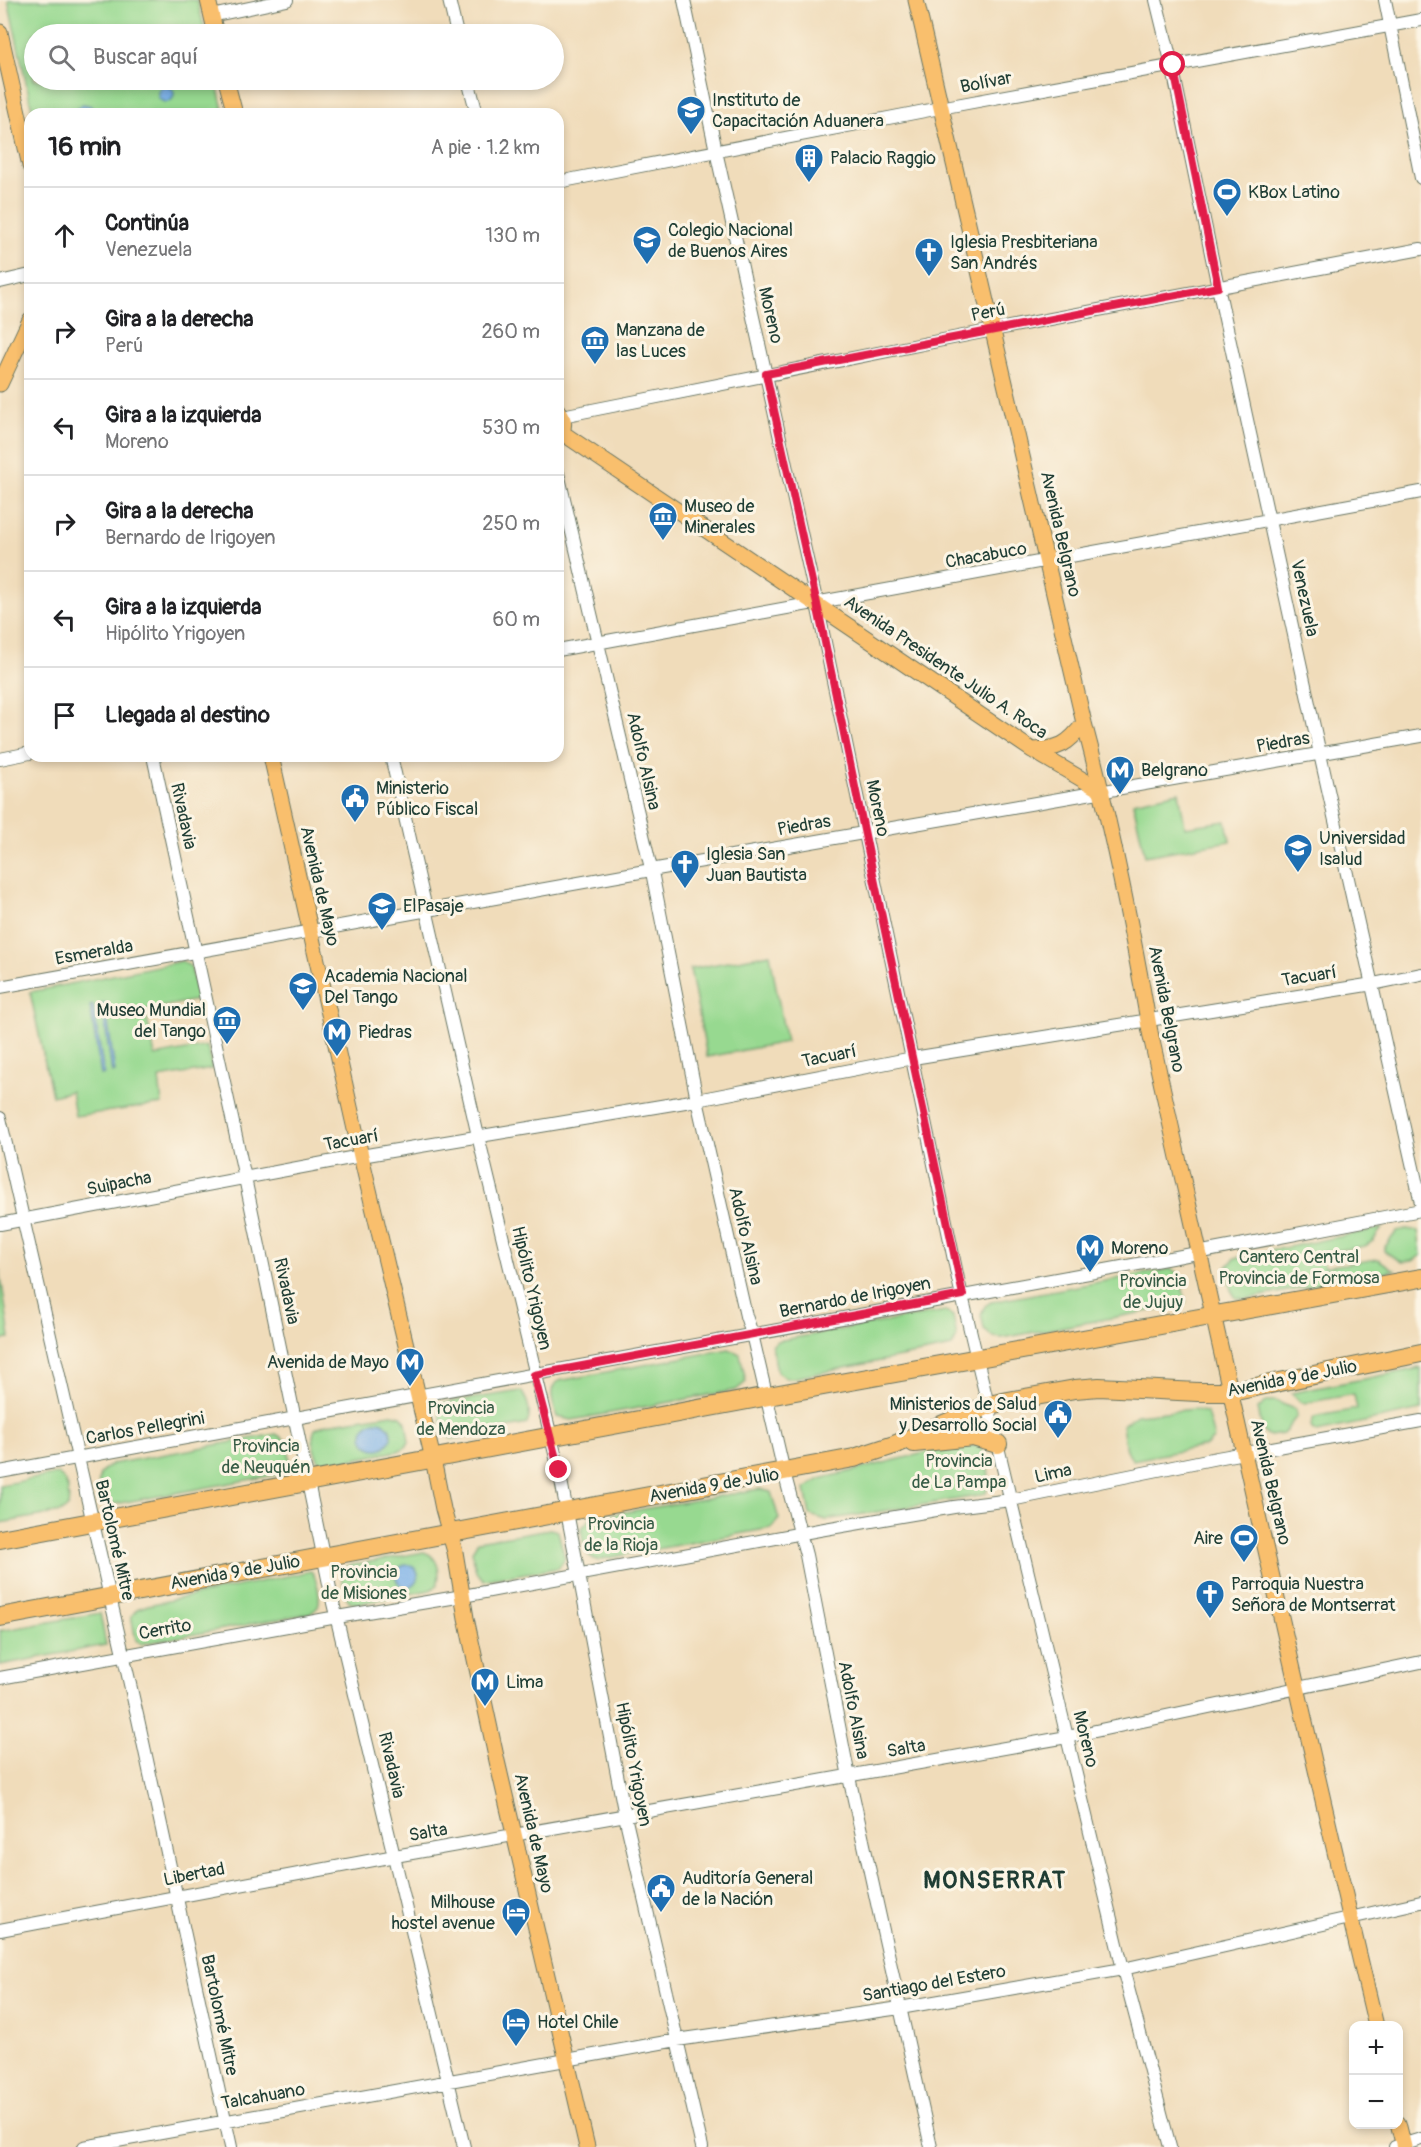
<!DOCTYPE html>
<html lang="es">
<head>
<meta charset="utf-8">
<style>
	:root { --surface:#fff; --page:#f2f2f2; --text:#202124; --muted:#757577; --line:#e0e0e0 }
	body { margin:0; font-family:Pangolin,sans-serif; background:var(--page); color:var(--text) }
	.controls { position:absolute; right:18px; bottom:18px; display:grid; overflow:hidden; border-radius:12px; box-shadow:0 3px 9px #0003 }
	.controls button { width:54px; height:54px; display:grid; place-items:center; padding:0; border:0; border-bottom:2px solid var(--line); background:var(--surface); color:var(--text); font:30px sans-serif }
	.stop { position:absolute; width:18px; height:18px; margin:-14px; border:4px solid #e11d48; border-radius:50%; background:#fff }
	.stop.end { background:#e11d48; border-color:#fff; box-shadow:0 2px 6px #0008 }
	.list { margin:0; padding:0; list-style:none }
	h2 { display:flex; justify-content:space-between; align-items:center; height:78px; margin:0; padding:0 24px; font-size:26px }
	h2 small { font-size:20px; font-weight:400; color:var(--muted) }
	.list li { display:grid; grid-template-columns:39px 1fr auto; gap:18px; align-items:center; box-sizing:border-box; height:96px; padding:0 24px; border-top:2px solid var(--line) }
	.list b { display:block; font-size:22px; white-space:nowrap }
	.list p { margin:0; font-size:20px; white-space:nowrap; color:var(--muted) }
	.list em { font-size:20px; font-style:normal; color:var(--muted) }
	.icon { flex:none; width:33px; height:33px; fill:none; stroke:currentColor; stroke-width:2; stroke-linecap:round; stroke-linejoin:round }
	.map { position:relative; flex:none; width:1421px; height:2147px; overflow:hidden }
	.search { position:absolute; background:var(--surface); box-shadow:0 3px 9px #0003; left:24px; top:24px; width:540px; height:66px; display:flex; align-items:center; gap:15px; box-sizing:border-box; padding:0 21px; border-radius:33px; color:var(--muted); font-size:22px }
	.panel { position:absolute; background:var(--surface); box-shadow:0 3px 9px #0003; left:24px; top:108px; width:540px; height:654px; border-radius:18px }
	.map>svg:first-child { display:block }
	.green { fill:#97d990; stroke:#5b8b62; stroke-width:1.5 }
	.water { fill:#7ab1e9; stroke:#4c778e; stroke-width:1.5 }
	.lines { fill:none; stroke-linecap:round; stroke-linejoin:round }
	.minor-casing { stroke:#687563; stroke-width:14 }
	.major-casing { stroke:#687563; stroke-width:17 }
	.highway-casing { stroke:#687563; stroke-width:20 }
	.minor { stroke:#fff; stroke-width:12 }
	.major { stroke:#f9bf6d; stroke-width:15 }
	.highway { stroke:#f9bf6d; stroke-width:18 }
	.route { stroke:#e11d48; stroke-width:8 }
	.labels { text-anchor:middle; stroke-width:6; stroke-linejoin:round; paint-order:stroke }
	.street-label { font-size:18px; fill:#1f3d34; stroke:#fcf5e5 }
	.poi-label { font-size:18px; fill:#1f3d34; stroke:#fcf5e5; text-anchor:start }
	.park-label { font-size:18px; fill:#375c46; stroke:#fcf5e5 }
	.district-label { font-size:24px; font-weight:bold; letter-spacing:1.5px; fill:#1f3d34; stroke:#fcf5e5 }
</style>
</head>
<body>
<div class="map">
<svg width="1421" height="2147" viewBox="0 0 1421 2147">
	<rect width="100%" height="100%" fill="#fcf5e5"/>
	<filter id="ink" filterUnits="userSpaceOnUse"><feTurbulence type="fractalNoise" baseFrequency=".0167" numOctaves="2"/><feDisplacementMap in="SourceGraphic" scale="12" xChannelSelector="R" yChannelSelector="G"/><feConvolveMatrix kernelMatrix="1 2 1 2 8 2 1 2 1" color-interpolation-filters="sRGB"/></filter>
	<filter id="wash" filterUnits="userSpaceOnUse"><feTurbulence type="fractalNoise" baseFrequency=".008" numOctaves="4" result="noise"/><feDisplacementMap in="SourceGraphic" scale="24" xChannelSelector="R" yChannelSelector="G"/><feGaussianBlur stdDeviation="1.35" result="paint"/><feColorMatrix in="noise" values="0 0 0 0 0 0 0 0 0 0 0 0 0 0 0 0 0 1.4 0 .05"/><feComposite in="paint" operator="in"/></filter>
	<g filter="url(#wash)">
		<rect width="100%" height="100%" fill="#f0dcba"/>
		<path class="green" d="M8,0H197L206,34H34V80H216L224,114H33Z
			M1179,792L1185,827L1226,821L1230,841L1145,856L1133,802Z
			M770,954L786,1042L707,1057L690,969Z
			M182,961L191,967L197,1000L145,1010L155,1056L207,1046L212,1069L159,1078L162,1104L75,1116L71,1091L52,1096L30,992Z
			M1382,1228L1373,1241L1365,1246L1321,1253L1324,1267L1378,1259L1395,1270L1246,1299L1236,1298L1231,1290L1226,1268L1235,1258Z
			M1407,1229L1418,1231L1421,1255L1413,1261L1402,1262L1384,1251V1248L1397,1231Z
			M1170,1269L1179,1273L1186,1303L1171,1307L1002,1338L993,1337L984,1329L981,1314L985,1306L991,1302Z
			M0,1270L10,1338L0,1340Z
			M945,1311L953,1316L957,1337L952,1347L793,1378H786L777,1372L772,1346L777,1341Z
			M729,1349L740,1354L746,1382L736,1390L572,1420L557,1417C554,1405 546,1388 559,1381Z
			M1421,1368V1410L1317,1432L1312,1429L1311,1425L1314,1417L1357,1409L1354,1394L1305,1403L1300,1402L1291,1393Z
			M521,1391C528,1400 532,1414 527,1424L452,1439C441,1434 441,1418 439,1407L442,1403Z
			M1267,1401H1276L1296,1410L1297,1416L1283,1434L1270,1436L1263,1432L1258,1409Z
			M1194,1409L1207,1413L1214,1438L1206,1446L1133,1460L1126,1451L1122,1425L1137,1415Z
			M392,1414L401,1416L406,1422L409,1442L406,1447L398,1451L327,1464L320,1463C314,1452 310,1440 315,1429L326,1424Z
			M276,1434L287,1441L290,1462L286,1473L115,1504L105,1501C96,1486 95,1472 112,1464Z
			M956,1445L979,1446C989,1457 991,1479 986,1493L978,1496L826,1520L810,1515L805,1489L820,1479Z
			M58,1474C69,1482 70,1494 68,1507L61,1512L0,1523V1485Z
			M760,1489L771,1492L779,1519L771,1528L597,1560C583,1557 584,1542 581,1529L591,1518Z
			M550,1529L558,1531L565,1559L558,1568L484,1580L476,1572L472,1551L478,1541Z
			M424,1552C439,1557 441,1573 437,1586L430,1590L357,1604L350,1602L346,1596L341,1574L346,1566Z
			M311,1571C317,1577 321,1598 318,1606C316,1610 315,1610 311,1613L141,1644L136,1640L131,1617L137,1609L148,1605Z
			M100,1613L106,1645L0,1665V1631Z"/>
		<path class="water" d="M158 94a8 8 0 1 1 16 0a8 8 0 1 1-16 0Z
			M83,104L91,106L93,114H77V109Z
			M102,1003H105L115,1072L112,1073Z
			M93,1005L104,1074L101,1075L90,1006Z
			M363 1435a14 14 0 1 1 28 0a14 14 0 1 1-28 0Z
			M396 1576a11 11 0 1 1 22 0a11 11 0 1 1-22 0Z"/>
	</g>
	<g filter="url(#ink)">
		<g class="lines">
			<g class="minor-casing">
				<path id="minor" d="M449,0L457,34
					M684,0L716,151L817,604L958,1279L1067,1737L1123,1969L1170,2147
					M1156,0L1172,65L1218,287L1320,754L1421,1203
					M1385,0L1421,178
					M211,16L287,0
					M468,80L477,114
					M558,182L940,108L1421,20
					M0,282L30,275
					M562,416L993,330L1421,249
					M558,473L653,877L697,1100L746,1316L752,1334L784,1472L806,1555L849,1777L931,2147
					M558,650L1421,492
					M153,756L245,1178L333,1603L464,2147
					M391,756L478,1136L559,1470L625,1816L702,2147
					M0,759L30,753
					M0,987L651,870L1421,736
					M0,1118L138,1719L231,2147
					M0,1224L361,1156L697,1100L913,1058L1373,984L1421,974
					M0,1472L1171,1258L1421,1210
					M0,1678L337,1617L463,1596L819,1530L954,1507L1011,1500L1217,1458L1421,1421
					M0,1930L395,1856L1067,1737L1421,1662
					M84,2147L677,2040L900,2008L1123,1969L1421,1902
					M1395,2147L1421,2139"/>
			</g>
			<g class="major-casing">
				<path id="major" d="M208,0L216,34
					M916,0L1084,723C1111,824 1132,928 1150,1032C1224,1363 1297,1695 1376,2026
					M0,32L30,166
					M226,80L235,114
					M0,384L30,320
					M558,411C565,419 566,428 558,436
					M561,432L1032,750L1102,791
					M1032,750C1059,749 1068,745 1084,723
					M271,756L361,1156L433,1459L443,1509L455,1552L466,1618L497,1761L587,2147
					M1398,2123L1404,2147"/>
			</g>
			<g class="highway-casing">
				<path id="highway" d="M914,1443L973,1437L998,1444
					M0,1539L790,1392L1421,1278
					M0,1617L854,1458L894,1445L989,1405L1008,1401L1075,1389L1099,1387L1198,1392H1231L1421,1353"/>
			</g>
			<use href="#minor" class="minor"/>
			<use href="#major" class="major"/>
			<use href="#highway" class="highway"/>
		</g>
	</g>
	<g class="lines" filter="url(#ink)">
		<path class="route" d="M559,1470L534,1375L963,1295L886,936L817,604L766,374L1218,287L1173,65"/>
	</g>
	<defs>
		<g id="university-pin" transform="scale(1.5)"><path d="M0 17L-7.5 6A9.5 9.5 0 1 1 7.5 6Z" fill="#1f6fb2" stroke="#fcf5e5"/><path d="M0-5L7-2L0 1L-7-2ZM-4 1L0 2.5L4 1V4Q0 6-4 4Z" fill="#fff"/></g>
		<g id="building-pin" transform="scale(1.5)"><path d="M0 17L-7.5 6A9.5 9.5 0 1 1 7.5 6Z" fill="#1f6fb2" stroke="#fcf5e5"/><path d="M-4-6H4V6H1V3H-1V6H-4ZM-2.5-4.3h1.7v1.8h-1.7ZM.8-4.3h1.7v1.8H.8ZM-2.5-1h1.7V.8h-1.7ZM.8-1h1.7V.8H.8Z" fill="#fff"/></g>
		<g id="stadium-pin" transform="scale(1.5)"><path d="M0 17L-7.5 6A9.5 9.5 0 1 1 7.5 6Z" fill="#1f6fb2" stroke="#fcf5e5"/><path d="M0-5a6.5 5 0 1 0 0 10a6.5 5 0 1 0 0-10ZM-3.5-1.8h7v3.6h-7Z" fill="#fff"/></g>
		<g id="school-pin" transform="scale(1.5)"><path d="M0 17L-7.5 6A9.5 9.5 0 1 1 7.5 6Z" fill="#1f6fb2" stroke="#fcf5e5"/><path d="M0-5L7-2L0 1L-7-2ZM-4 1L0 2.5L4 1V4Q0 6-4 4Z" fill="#fff"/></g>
		<g id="church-pin" transform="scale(1.5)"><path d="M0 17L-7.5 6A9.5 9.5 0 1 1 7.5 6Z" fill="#1f6fb2" stroke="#fcf5e5"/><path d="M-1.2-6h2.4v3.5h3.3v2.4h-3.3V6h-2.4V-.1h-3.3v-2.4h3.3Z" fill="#fff"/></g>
		<g id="museum-pin" transform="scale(1.5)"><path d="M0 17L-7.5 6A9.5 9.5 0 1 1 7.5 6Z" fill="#1f6fb2" stroke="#fcf5e5"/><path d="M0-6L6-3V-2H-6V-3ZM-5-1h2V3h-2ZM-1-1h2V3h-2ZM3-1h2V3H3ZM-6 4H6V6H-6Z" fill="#fff"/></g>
		<g id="metro-pin" transform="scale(1.5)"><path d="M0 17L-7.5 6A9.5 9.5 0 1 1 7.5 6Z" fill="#1f6fb2" stroke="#fcf5e5"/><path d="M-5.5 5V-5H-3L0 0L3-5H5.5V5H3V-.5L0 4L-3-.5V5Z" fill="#fff"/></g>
		<g id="civic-pin" transform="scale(1.5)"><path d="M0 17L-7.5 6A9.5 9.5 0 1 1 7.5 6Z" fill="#1f6fb2" stroke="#fcf5e5"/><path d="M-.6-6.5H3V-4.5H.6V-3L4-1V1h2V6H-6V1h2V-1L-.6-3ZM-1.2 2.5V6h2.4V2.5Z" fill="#fff"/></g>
		<g id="hotel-pin" transform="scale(1.5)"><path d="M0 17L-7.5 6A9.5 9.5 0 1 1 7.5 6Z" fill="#1f6fb2" stroke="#fcf5e5"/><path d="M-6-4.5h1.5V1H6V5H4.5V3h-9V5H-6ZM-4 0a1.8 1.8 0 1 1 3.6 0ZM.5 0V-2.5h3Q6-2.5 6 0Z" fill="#fff"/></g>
	</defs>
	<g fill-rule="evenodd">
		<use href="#university-pin" x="691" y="110"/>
		<use href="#building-pin" x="809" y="158"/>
		<use href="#stadium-pin" x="1227" y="192"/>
		<use href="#school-pin" x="647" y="240"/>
		<use href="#church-pin" x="929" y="252"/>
		<use href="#museum-pin" x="595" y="340"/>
		<use href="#museum-pin" x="663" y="516"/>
		<use href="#metro-pin" x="1120" y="770"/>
		<use href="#civic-pin" x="355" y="798"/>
		<use href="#university-pin" x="1298" y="848"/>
		<use href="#church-pin" x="685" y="864"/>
		<use href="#university-pin" x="382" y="906"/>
		<use href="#university-pin" x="303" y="986"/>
		<use href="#museum-pin" x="227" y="1020"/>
		<use href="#metro-pin" x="337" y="1032"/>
		<use href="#metro-pin" x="1090" y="1248"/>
		<use href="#metro-pin" x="410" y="1362"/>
		<use href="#civic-pin" x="1058" y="1414"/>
		<use href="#stadium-pin" x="1244" y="1538"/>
		<use href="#church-pin" x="1210" y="1594"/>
		<use href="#metro-pin" x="485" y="1682"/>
		<use href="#civic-pin" x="661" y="1888"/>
		<use href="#hotel-pin" x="516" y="1912"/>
		<use href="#hotel-pin" x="516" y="2022"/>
	</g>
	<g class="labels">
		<g class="street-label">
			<text transform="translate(986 82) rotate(-11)" y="6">Bolívar</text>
			<text transform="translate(988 312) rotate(-11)" y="6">Perú</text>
			<text transform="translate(771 315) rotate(77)" y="6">Moreno</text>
			<text transform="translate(1061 534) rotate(77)" y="6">Avenida Belgrano</text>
			<text transform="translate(986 555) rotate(-10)" y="6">Chacabuco</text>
			<text transform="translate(1305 598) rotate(78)" y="6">Venezuela</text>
			<text transform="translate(946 667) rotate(34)" y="6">Avenida Presidente Julio A. Roca</text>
			<text transform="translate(1283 742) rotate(-10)" y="6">Piedras</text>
			<text transform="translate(644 761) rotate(77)" y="6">Adolfo Alsina</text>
			<text transform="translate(878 808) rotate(78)" y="6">Moreno</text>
			<text transform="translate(184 816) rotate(78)" y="6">Rivadavia</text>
			<text transform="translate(804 825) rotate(-10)" y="6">Piedras</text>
			<text transform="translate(320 886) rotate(77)" y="6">Avenida de Mayo</text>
			<text transform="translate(94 952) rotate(-10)" y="6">Esmeralda</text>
			<text transform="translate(1309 976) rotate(-9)" y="6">Tacuarí</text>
			<text transform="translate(1167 1009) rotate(79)" y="6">Avenida Belgrano</text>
			<text transform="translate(829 1056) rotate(-11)" y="6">Tacuarí</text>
			<text transform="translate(351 1140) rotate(-10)" y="6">Tacuarí</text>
			<text transform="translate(119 1183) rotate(-11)" y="6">Suipacha</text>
			<text transform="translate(746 1236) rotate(77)" y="6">Adolfo Alsina</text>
			<text transform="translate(532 1288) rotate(77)" y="6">Hipólito Yrigoyen</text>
			<text transform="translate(287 1291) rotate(78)" y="6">Rivadavia</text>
			<text transform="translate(855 1297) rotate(-11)" y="6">Bernardo de Irigoyen</text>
			<text transform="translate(1292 1378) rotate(-11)" y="6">Avenida 9 de Julio</text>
			<text transform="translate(145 1428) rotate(-10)" y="6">Carlos Pellegrini</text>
			<text transform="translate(1053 1473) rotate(-12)" y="6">Lima</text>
			<text transform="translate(1271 1482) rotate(77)" y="6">Avenida Belgrano</text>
			<text transform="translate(714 1485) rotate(-10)" y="6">Avenida 9 de Julio</text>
			<text transform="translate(115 1540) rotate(77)" y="6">Bartolomé Mitre</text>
			<text transform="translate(235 1572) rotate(-10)" y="6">Avenida 9 de Julio</text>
			<text transform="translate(165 1629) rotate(-10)" y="6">Cerrito</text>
			<text transform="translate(854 1710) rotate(79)" y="6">Adolfo Alsina</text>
			<text transform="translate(1086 1739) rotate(76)" y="6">Moreno</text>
			<text transform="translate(906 1748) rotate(-10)" y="6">Salta</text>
			<text transform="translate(634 1764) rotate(79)" y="6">Hipólito Yrigoyen</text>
			<text transform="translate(392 1765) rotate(77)" y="6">Rivadavia</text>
			<text transform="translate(428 1832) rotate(-10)" y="6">Salta</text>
			<text transform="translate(534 1833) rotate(77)" y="6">Avenida de Mayo</text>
			<text transform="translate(194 1874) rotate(-11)" y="6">Libertad</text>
			<text transform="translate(934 1983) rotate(-10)" y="6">Santiago del Estero</text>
			<text transform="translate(220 2015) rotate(78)" y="6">Bartolomé Mitre</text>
			<text transform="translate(263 2096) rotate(-10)" y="6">Talcahuano</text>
		</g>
		<g class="poi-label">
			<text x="712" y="106">Instituto de<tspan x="712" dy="21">Capacitación Aduanera</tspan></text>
			<text x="830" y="164">Palacio Raggio</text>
			<text x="1248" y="198">KBox Latino</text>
			<text x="668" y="236">Colegio Nacional<tspan x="668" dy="21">de Buenos Aires</tspan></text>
			<text x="950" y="248">Iglesia Presbiteriana<tspan x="950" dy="21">San Andrés</tspan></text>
			<text x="616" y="336">Manzana de<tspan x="616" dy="21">las Luces</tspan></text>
			<text x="684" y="512">Museo de<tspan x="684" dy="21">Minerales</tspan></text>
			<text x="1141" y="776">Belgrano</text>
			<text x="376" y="794">Ministerio<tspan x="376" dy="21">Público Fiscal</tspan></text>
			<text x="1319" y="844">Universidad<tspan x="1319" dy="21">Isalud</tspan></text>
			<text x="706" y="860">Iglesia San<tspan x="706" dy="21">Juan Bautista</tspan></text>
			<text x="403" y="912">ElPasaje</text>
			<text x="324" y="982">Academia Nacional<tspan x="324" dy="21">Del Tango</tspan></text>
			<text x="206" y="1016" text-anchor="end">Museo Mundial<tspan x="206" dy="21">del Tango</tspan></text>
			<text x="358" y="1038">Piedras</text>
			<text x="1111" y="1254">Moreno</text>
			<text x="389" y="1368" text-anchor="end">Avenida de Mayo</text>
			<text x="1037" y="1410" text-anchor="end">Ministerios de Salud<tspan x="1037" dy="21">y Desarrollo Social</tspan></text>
			<text x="1223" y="1544" text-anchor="end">Aire</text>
			<text x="1231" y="1590">Parroquia Nuestra<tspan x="1231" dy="21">Señora de Montserrat</tspan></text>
			<text x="506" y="1688">Lima</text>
			<text x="682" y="1884">Auditoría General<tspan x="682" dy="21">de la Nación</tspan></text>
			<text x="495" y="1908" text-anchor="end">Milhouse<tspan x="495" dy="21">hostel avenue</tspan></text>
			<text x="537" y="2028">Hotel Chile</text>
		</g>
		<g class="park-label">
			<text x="1299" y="1263">Cantero Central<tspan x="1299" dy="21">Provincia de Formosa</tspan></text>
			<text x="1153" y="1287">Provincia<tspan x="1153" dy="21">de Jujuy</tspan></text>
			<text x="461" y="1414">Provincia<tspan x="461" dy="21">de Mendoza</tspan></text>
			<text x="266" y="1452">Provincia<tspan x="266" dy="21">de Neuquén</tspan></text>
			<text x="959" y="1467">Provincia<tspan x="959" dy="21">de La Pampa</tspan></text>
			<text x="621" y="1530">Provincia<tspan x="621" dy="21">de la Rioja</tspan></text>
			<text x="364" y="1578">Provincia<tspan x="364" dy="21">de Misiones</tspan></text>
		</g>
		<g class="district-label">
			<text x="995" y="1888">MONSERRAT</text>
		</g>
	</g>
</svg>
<div class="controls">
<button>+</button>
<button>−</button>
</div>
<div class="stop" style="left:1173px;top:65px"></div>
<div class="stop end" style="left:559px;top:1470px"></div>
<div class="search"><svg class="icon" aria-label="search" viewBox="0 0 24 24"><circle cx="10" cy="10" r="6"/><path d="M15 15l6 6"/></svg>Buscar aquí</div>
<section class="panel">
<h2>16 min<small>A pie · 1.2 km</small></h2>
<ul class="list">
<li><svg class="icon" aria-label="ahead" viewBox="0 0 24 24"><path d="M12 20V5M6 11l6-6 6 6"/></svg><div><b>Continúa</b><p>Venezuela</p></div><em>130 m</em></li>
<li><svg class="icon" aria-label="right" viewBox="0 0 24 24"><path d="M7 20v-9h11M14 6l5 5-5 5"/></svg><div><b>Gira a la derecha</b><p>Perú</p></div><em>260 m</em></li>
<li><svg class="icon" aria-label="left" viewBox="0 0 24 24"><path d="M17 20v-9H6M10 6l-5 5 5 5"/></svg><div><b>Gira a la izquierda</b><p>Moreno</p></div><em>530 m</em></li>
<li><svg class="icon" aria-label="right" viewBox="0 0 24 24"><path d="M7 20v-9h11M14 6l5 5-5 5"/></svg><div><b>Gira a la derecha</b><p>Bernardo de Irigoyen</p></div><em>250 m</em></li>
<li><svg class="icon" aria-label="left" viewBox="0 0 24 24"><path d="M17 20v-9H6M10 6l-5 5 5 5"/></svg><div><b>Gira a la izquierda</b><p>Hipólito Yrigoyen</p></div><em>60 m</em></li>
<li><svg class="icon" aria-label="arrive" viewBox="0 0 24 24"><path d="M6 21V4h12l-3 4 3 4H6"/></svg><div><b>Llegada al destino</b></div></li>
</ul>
</section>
</div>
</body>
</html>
